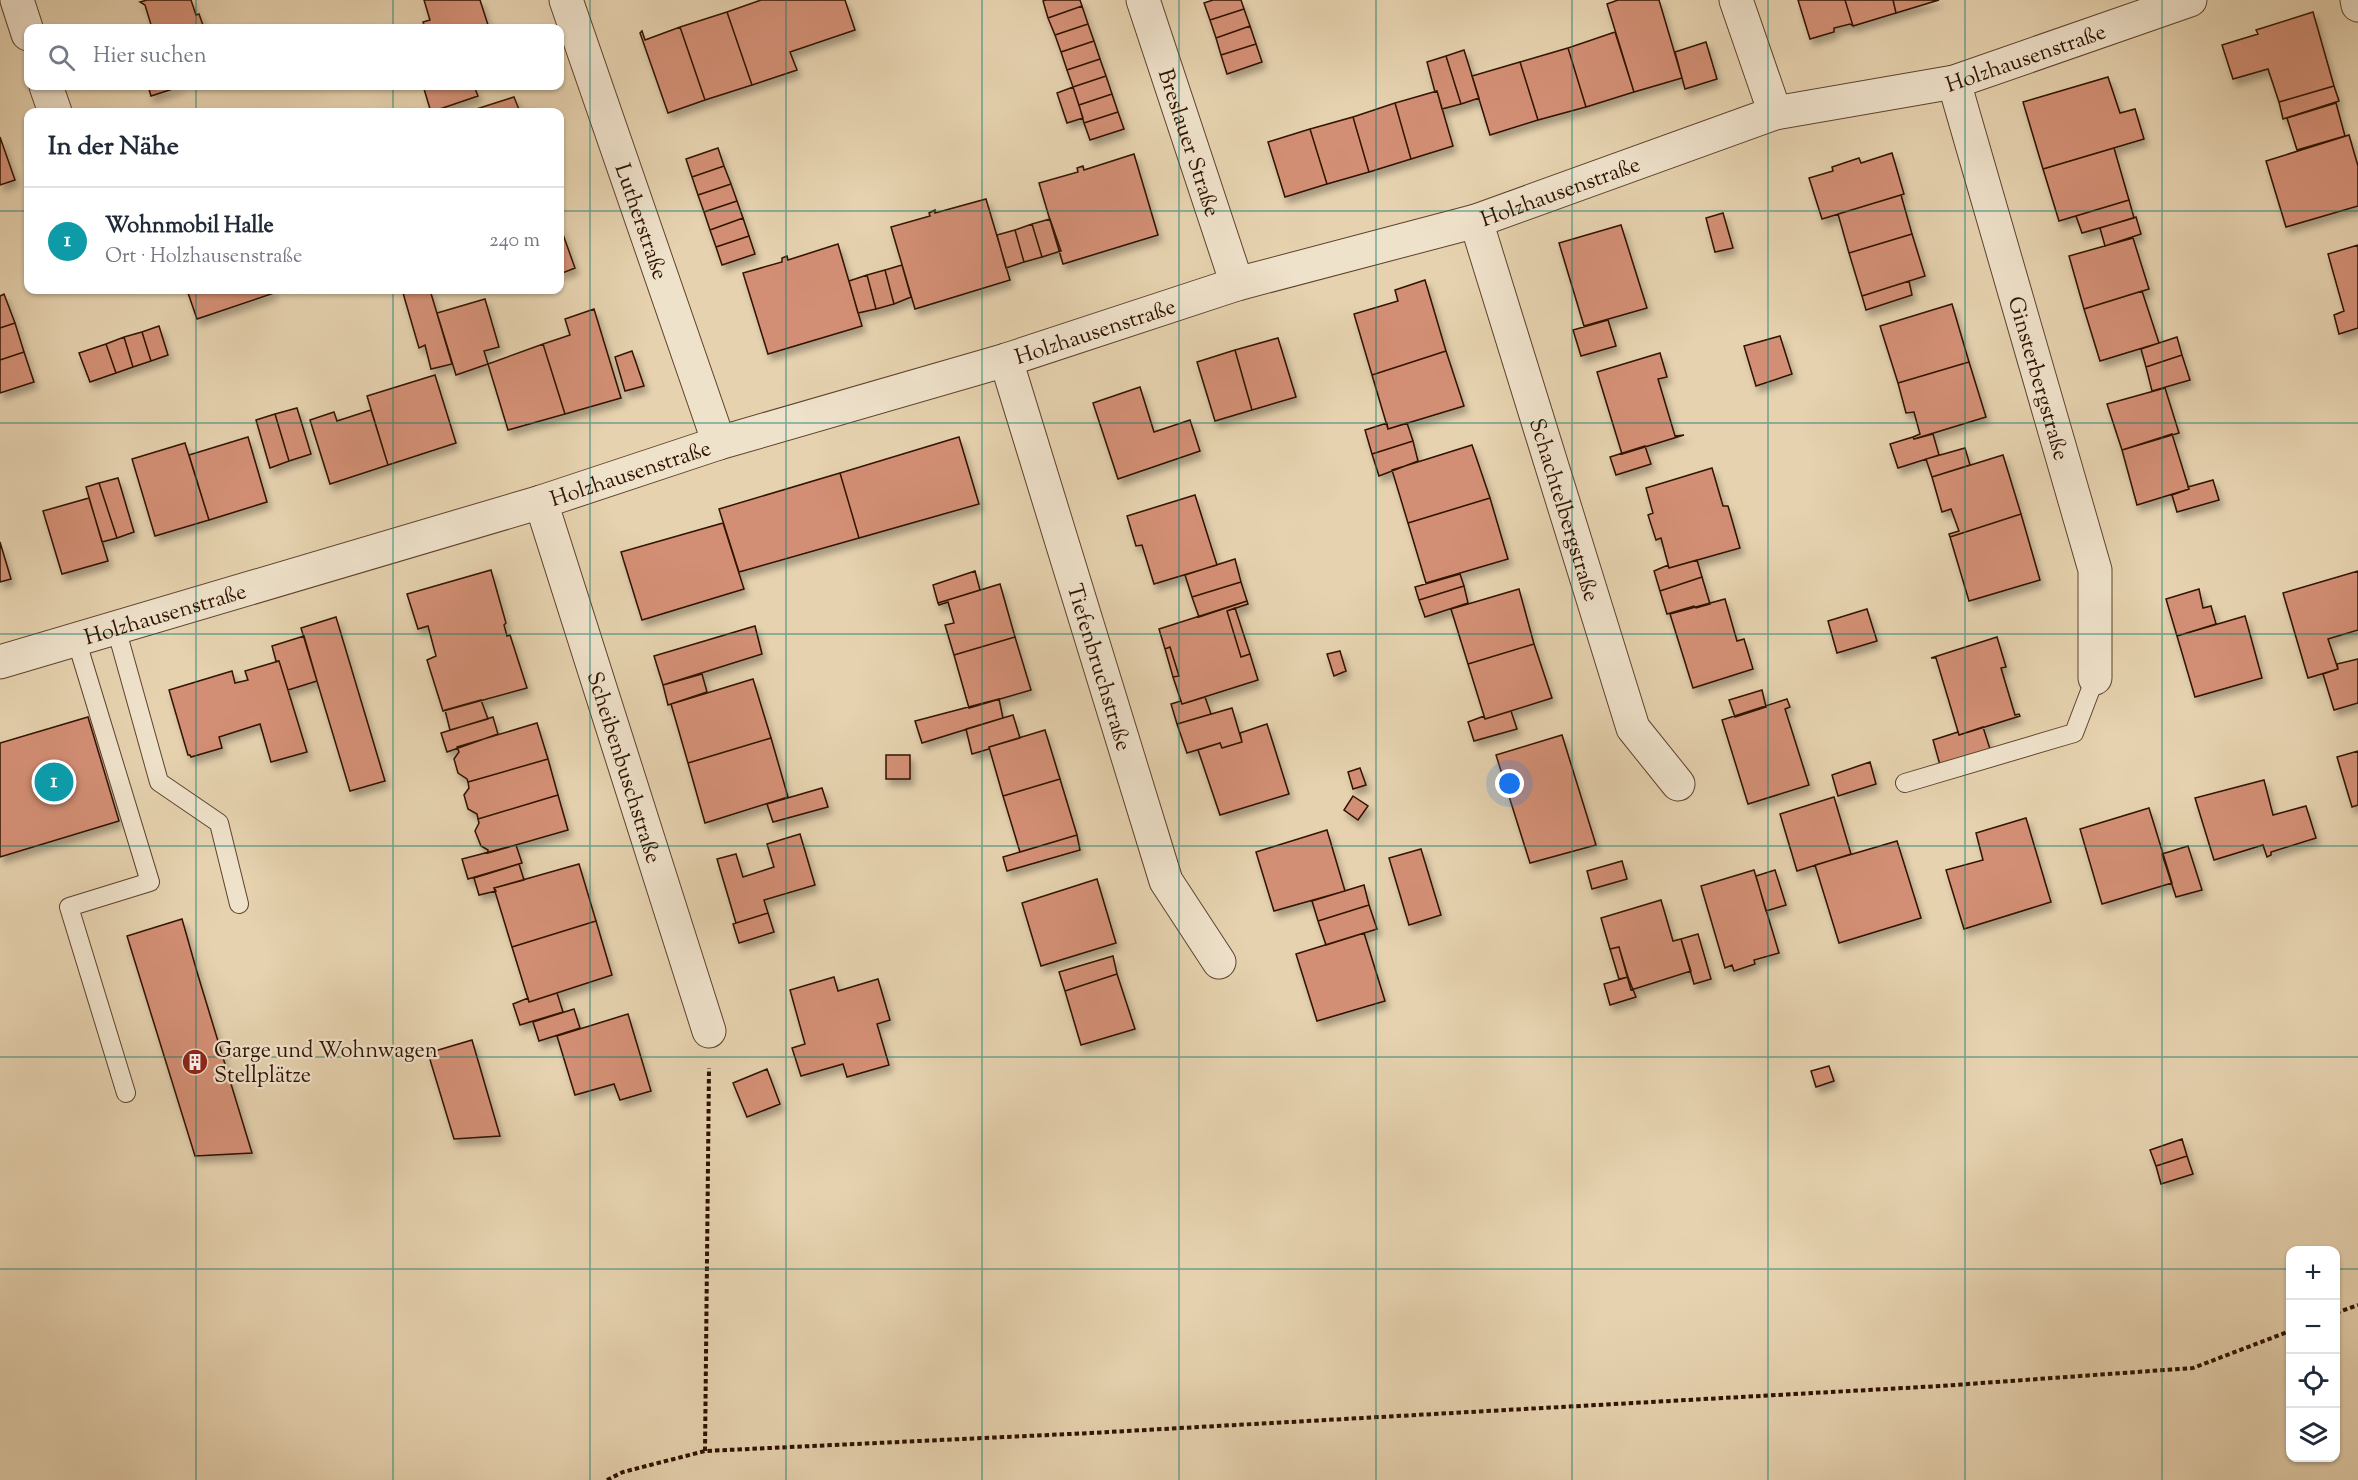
<!DOCTYPE html>
<html lang="de">
<head>
<meta charset="utf-8">
<style>
	:root { --surface:#fff; --page:#f2f2f3; --text:#1f2937; --muted:#747a83; --line:#e0e1e3; --accent:#2563eb }
	body { margin:0; font-family:"Sorts Mill Goudy",serif; background:var(--page); color:var(--text) }
	.controls { position:absolute; right:18px; bottom:18px; display:grid; overflow:hidden; border-radius:12px; box-shadow:0 2px 4px #0004 }
	.controls button { width:54px; height:54px; display:grid; place-items:center; padding:0; border:0; border-bottom:2px solid var(--line); background:var(--surface); color:var(--text); font:30px sans-serif }
	.you { position:absolute; left:1510px; top:784px; width:21px; height:21px; margin:-15px; border:4px solid #fff; border-radius:50%; background:#1a73e8; box-shadow:0 0 0 9px #1a73e833 }
	.badge { display:grid; place-items:center; width:39px; height:39px; border-radius:50%; background:var(--accent); color:#fff; font-size:20px; font-weight:700 }
	.pin { position:absolute; translate:-50% -50%; border:3px solid #fff; box-shadow:0 2px 6px #0006 }
	.list { margin:0; padding:0; list-style:none }
	h2 { display:flex; justify-content:space-between; align-items:center; height:78px; margin:0; padding:0 24px; font-size:26px }
	h2 small { font-size:20px; font-weight:400; color:var(--muted) }
	.list li { display:grid; grid-template-columns:39px 1fr auto; gap:18px; align-items:center; box-sizing:border-box; height:108px; padding:0 24px; border-top:2px solid var(--line) }
	.list b { display:block; font-size:22px; white-space:nowrap }
	.list p { margin:0; font-size:20px; white-space:nowrap; color:var(--muted) }
	.list em { font-size:20px; font-style:normal; color:var(--muted) }
	.icon { flex:none; width:33px; height:33px; fill:none; stroke:currentColor; stroke-width:2; stroke-linecap:round; stroke-linejoin:round }
	.map { position:relative; flex:none; width:2358px; height:1480px; overflow:hidden }
	.search { position:absolute; background:var(--surface); box-shadow:0 2px 4px #0004; left:24px; top:24px; width:540px; height:66px; display:flex; align-items:center; gap:15px; box-sizing:border-box; padding:0 21px; border-radius:12px; color:var(--muted); font-size:22px }
	.panel { position:absolute; background:var(--surface); box-shadow:0 2px 4px #0004; left:24px; top:108px; width:540px; height:186px; border-radius:12px }
	.map>svg:first-child { display:block }
	.building { fill:#d38f74; stroke:#301201; stroke-width:1.5; filter:url(#shadow) }
	.lines { fill:none; stroke-linecap:round; stroke-linejoin:round }
	.service-casing { stroke:#5e422c; stroke-width:20 }
	.minor-casing { stroke:#5e422c; stroke-width:35 }
	.path { stroke:#301201; stroke-width:4; stroke-dasharray:4.5 3; stroke-linecap:butt }
	.service { stroke:#efe2cb; stroke-width:18 }
	.minor { stroke:#efe2cb; stroke-width:33 }
	.grid { fill:none; stroke:#0f766e; stroke-width:1.5; stroke-opacity:0.55 }
	.labels { text-anchor:middle; stroke-width:4.5; stroke-linejoin:round; paint-order:stroke }
	.street-label { font-size:22px; fill:#301201; stroke:#efe2cb }
	.poi-label { font-size:22px; fill:#301201; stroke:#efe2cb; text-anchor:start }
</style>
</head>
<body>
<div class="map">
<svg width="2358" height="1480" viewBox="0 0 2358 1480">
	<defs>
		<filter id="shadow"><feDropShadow dx="3.5" dy="6" stdDeviation="3" flood-color="#0004"/></filter>
	</defs>
	<rect width="100%" height="100%" fill="#e6d2af"/>
	<filter id="stains"><feTurbulence type="fractalNoise" baseFrequency=".00333" numOctaves="4"/><feColorMatrix values="0 0 0 0 .2 0 0 0 0 .09 0 0 0 0 .02 0 0 0 .5 -.17"/></filter>
	<radialGradient id="worn" r=".72"><stop offset=".6" stop-color="#630" stop-opacity="0"/><stop offset="1" stop-color="#630" stop-opacity=".3"/></radialGradient>
	<path class="building" d="M147,0H191L196,15L199,14L204,28H152L145,5L140,2Z
		M424,0H480L488,25L476,28H425L423,22L430,20Z
		M761,0H845L855,30L790,52L797,70L752,85L727,12Z
		M1046,0H1080L1082,6L1048,18L1043,1Z
		M1213,0H1241L1244,9L1210,20L1204,3Z
		M1618,0H1659L1682,78L1634,92L1607,4Z
		M1798,0H1845L1853,26L1850,24L1834,28V32L1810,39Z
		M1845,0H1893L1896,13L1853,26Z
		M1893,0H1939L1896,13Z
		M1082,6L1088,24L1055,35L1048,18Z
		M1244,9L1250,26L1216,38L1210,20Z
		M727,12L752,85L705,100L680,27Z
		M2313,12L2334,86L2279,102L2268,69L2233,79L2222,45L2258,34L2256,30Z
		M1088,24L1094,41L1061,52L1055,35Z
		M1250,26L1256,44L1221,55L1216,38Z
		M680,27L705,100L668,113L640,33L642,31L645,40Z
		M1615,32L1634,92L1586,107L1568,48Z
		M1094,41L1100,59L1067,70L1061,52Z
		M1706,42L1717,79L1685,89L1675,52Z
		M1256,44L1262,62L1227,74L1221,55Z
		M1568,48L1586,107L1538,120L1520,62Z
		M1464,50L1479,98L1461,104L1446,56Z
		M1446,56L1461,104L1442,109L1437,91L1435,92L1427,62Z
		M1100,59L1106,76L1073,87L1067,70Z
		M1520,62L1538,120L1490,135L1472,76Z
		M1106,76L1112,94L1079,105L1073,87Z
		M2108,77L2120,113L2135,109L2144,139L2043,169L2023,102Z
		M148,86H182L151,96Z
		M433,86H474L478,96L431,112L424,89Z
		M2334,86L2339,101L2283,119L2279,102Z
		M1073,87L1083,118L1067,123L1057,93Z
		M1437,91L1453,146L1411,159L1395,103Z
		M1112,94L1118,112L1084,123L1079,105Z
		M514,97L520,112H467Z
		M1395,103L1411,159L1369,172L1353,117Z
		M2336,103L2345,136L2297,150L2287,118Z
		M1118,112L1124,129L1090,140L1084,123Z
		M1353,117L1369,172L1327,184L1310,129Z
		M1310,129L1327,184L1285,197L1268,142Z
		M2349,135L2358,166V206L2286,227L2266,161Z
		M0,137L15,180L0,185Z
		M718,148L724,166L692,177L686,159Z
		M2114,148L2129,200L2059,221L2043,169Z
		M1892,153L1904,194L1822,219L1809,178L1833,171L1832,167L1859,158L1861,163Z
		M1134,154L1158,235L1063,264L1039,183L1078,172L1077,168L1083,166L1084,170Z
		M724,166L731,184L698,195L692,177Z
		M731,184L737,201L704,212L698,195Z
		M1901,195L1912,234L1849,253L1838,214Z
		M986,199L1010,280L915,309L891,227L930,216L929,213L935,210V213Z
		M2129,200L2134,218L2082,233L2076,216Z
		M737,201L743,218L710,230L704,212Z
		M1723,213L1733,248L1715,252L1706,218Z
		M2136,217L2141,234L2105,246L2100,228Z
		M743,218L749,236L716,247L710,230Z
		M1050,219L1061,251L1042,257L1032,224Z
		M1032,224L1042,257L1024,262L1015,230Z
		M1621,225L1647,308L1584,326L1559,243Z
		M560,226L575,268L560,274Z
		M1015,230L1024,262L1006,268L997,235Z
		M1912,234L1925,276L1862,296L1849,253Z
		M749,236L755,254L722,265L716,247Z
		M2133,238L2149,289L2084,309L2069,256Z
		M838,244L862,326L768,354L743,273L782,262V258L787,256L788,260Z
		M2358,245V328L2339,334L2334,315L2344,311L2328,254Z
		M902,265L911,297L894,304L885,270Z
		M885,270L894,304L876,309L867,275Z
		M867,275L876,309L858,313L849,281Z
		M1425,280L1446,351L1372,375L1354,314L1398,301L1395,290Z
		M1909,281L1912,295L1866,310L1862,296Z
		M187,290H273L274,293L197,319Z
		M415,290H430L452,364L431,369L425,345L419,348L403,293Z
		M2142,291L2159,343L2100,361L2084,309Z
		M4,294L15,323L0,328V296Z
		M485,299L499,347L484,351L488,364L456,375L437,313Z
		M1952,304L1969,362L1898,383L1880,326Z
		M594,309L621,398L565,414L543,344L570,335L565,319Z
		M1608,320L1616,346L1581,356L1573,330Z
		M15,323L24,352L0,360V328Z
		M159,326L168,355L151,361L142,332Z
		M142,332L151,361L133,367L124,337Z
		M1780,336L1792,374L1756,386L1744,346Z
		M124,337L133,367L116,373L106,344Z
		M2177,337L2182,355L2146,367L2141,349Z
		M1278,338L1296,397L1252,410L1235,350Z
		M106,344L116,373L90,382L79,353Z
		M543,344L565,414L508,430L488,364Z
		M1235,350L1252,410L1215,421L1197,362Z
		M632,351L644,386L625,391L615,357Z
		M1446,351L1464,406L1388,429L1372,375Z
		M24,352L34,382L0,393V360Z
		M1660,353L1667,377L1658,379L1675,436L1684,435L1622,454L1597,372Z
		M2182,355L2190,380L2152,391L2146,367Z
		M1969,362L1986,417L1914,439L1913,437L1920,434L1914,412L1906,413L1898,383Z
		M435,375L456,443L388,465L367,396Z
		M1140,387L1154,432L1190,420L1200,451L1118,479L1093,403Z
		M2165,388L2179,433L2122,450L2107,404Z
		M297,408L311,454L289,461L275,414Z
		M371,410L388,465L330,484L310,420L334,412L337,421Z
		M275,414L289,461L270,468L256,420Z
		M1387,423L1388,429L1407,423L1413,441L1372,454L1365,430Z
		M1933,434L1939,455L1898,468L1890,444L1913,437L1914,439Z
		M2172,434L2189,489L2137,505L2122,450Z
		M248,437L267,502L209,520L189,455Z
		M959,437L979,504L859,538L840,473Z
		M1413,441L1418,461L1379,476L1372,454Z
		M185,443L209,520L155,536L132,459Z
		M1472,445L1490,498L1408,523L1392,470Z
		M1645,446L1651,464L1616,475L1610,457Z
		M1965,448L1970,465L1932,477L1926,459Z
		M2003,455L2021,514L1950,537L1949,534L1959,531L1951,509L1942,512L1932,477Z
		M1712,468L1723,506H1728L1740,548L1669,568L1661,538L1656,540L1648,515L1653,513L1646,488Z
		M840,473L859,538L739,572L719,509Z
		M118,478L134,532L117,538L99,483Z
		M2213,480L2219,500L2177,512L2172,495L2189,489L2188,487Z
		M99,483L117,538L102,542L86,487Z
		M1195,495L1217,565L1154,584L1142,545L1136,546L1127,516Z
		M89,498L108,561L62,574L43,511Z
		M1490,498L1508,559L1426,583L1408,523Z
		M2021,514L2040,580L1969,601L1950,537Z
		M723,523L744,589L642,620L621,552Z
		M0,542L11,579L0,582Z
		M1235,559L1241,582L1192,597L1185,575Z
		M1697,560L1702,577L1660,591L1654,571L1668,565L1669,568Z
		M491,570L506,623L504,625L507,636L510,635L527,688L443,711L427,660L436,656L428,626L418,629L407,594Z
		M975,571L980,590L938,603L933,585Z
		M2358,571V630L2328,639L2338,669L2308,678L2283,593Z
		M1460,574L1464,586L1419,600L1415,587Z
		M1702,577L1710,604L1696,608L1694,606L1667,614L1660,591Z
		M1241,582L1247,601L1199,617L1192,597Z
		M1000,584L1015,637L954,655L945,625L954,623L948,602L939,605L938,603Z
		M1464,586L1468,603L1425,617L1419,600Z
		M1519,589L1534,644L1468,664L1451,609Z
		M2199,589L2203,608L2211,606L2216,624L2177,636L2166,599Z
		M1725,599L1737,641L1744,639L1753,669L1693,688L1670,614Z
		M1247,601L1248,604L1227,611L1241,657L1250,654L1258,680L1182,704L1173,677L1179,676L1170,647L1165,649L1159,629Z
		M1235,608L1250,654L1241,657L1227,611Z
		M1867,609L1877,641L1837,653L1828,621Z
		M2245,616L2262,678L2195,697L2177,636Z
		M336,617L385,781L350,791L301,628Z
		M755,626L762,654L663,685L654,656Z
		M304,636L317,681L288,690L279,661H276L272,646Z
		M1015,637L1031,690L969,708L954,655Z
		M1997,637L2006,667L2001,668L2015,715L2019,714L2020,716L1959,735L1936,658H1931Z
		M1534,644L1552,698L1485,719L1468,664Z
		M1170,647L1179,676L1173,677L1165,649Z
		M1340,651L1346,671L1334,676L1327,654Z
		M2358,659V703L2334,710L2323,674L2338,669L2337,664Z
		M279,661L307,752L271,762L260,724L219,737L222,748L191,757L190,755H188L169,690L232,671L235,683L248,680L245,671Z
		M702,674L707,692L668,705L663,685Z
		M753,679L771,738L688,763L671,704Z
		M1762,690L1766,707L1735,717L1729,700Z
		M1205,697L1211,714L1177,724L1171,704L1181,701L1182,704Z
		M999,699L1003,718L922,743L915,721Z
		M1787,699L1790,707L1785,709L1809,785L1748,804L1722,720Z
		M481,700L488,719L450,730L445,710Z
		M1232,708L1242,742L1222,748L1220,743L1187,753L1177,724Z
		M1511,711L1517,729L1474,741L1468,722L1484,716L1485,719Z
		M1013,715L1020,738L989,747V749L972,754L966,729Z
		M88,717L119,821L0,857V743Z
		M493,717L498,734L447,752L441,733Z
		M537,723L548,759L468,782L467,779L458,773L454,759L459,752L457,747Z
		M1267,724L1289,794L1220,815L1198,750L1220,743L1222,748L1242,742L1240,733Z
		M1983,727L1990,749L1940,765L1933,740L1958,732L1959,735Z
		M1045,730L1060,779L1003,796L989,747Z
		M1562,735L1596,845L1530,863L1496,755Z
		M771,738L788,797L705,823L688,763Z
		M2358,751V805L2352,807L2337,757Z
		M886,755H910V779H886Z
		M548,759L558,795L478,819L477,814L468,809L464,795L469,788L468,782Z
		M1870,762L1876,784L1838,796L1832,775Z
		M1360,768L1366,785L1353,789L1348,772Z
		M1060,779L1077,835L1020,852L1003,796Z
		M2264,780L2273,815L2306,806L2316,838L2271,852V855L2267,857L2263,845L2214,860L2195,798Z
		M822,788L828,807L773,822L767,804Z
		M558,795L568,830L488,853V850L481,846L475,831L479,823L478,819Z
		M1353,796L1368,806L1358,820L1344,810Z
		M1834,797L1851,854L1797,871L1780,814Z
		M2149,808L2172,883L2102,904L2080,829Z
		M2026,818L2051,902L1964,929L1946,870L1983,860L1976,833Z
		M1327,830L1345,891L1274,911L1256,852Z
		M800,834L815,885L764,900L768,913L736,923L717,859L736,854L743,877L774,867L767,844Z
		M1077,835L1080,850L1007,871L1003,857Z
		M1897,841L1921,918L1839,943L1815,865Z
		M516,845L522,863L468,879L462,859Z
		M2188,846L2202,890L2176,897L2162,854Z
		M1421,849L1441,915L1409,925L1389,858Z
		M1622,861L1627,879L1592,889L1587,871Z
		M519,864L524,880L494,888L496,891L479,895L474,878Z
		M579,864L596,921L512,947L494,888Z
		M1754,870L1779,953L1754,960L1755,964L1734,971L1732,965L1725,968L1701,886Z
		M1775,870L1786,905L1766,911L1756,876Z
		M1097,879L1116,943L1041,966L1022,903Z
		M1364,885L1369,905L1318,921L1312,901Z
		M1661,900L1673,941L1681,939L1691,971L1631,990L1619,947L1610,949L1601,918Z
		M1369,905L1377,929L1326,945L1318,921Z
		M768,913L774,932L739,943L733,924Z
		M182,919L197,972L252,1153L195,1156L127,936Z
		M596,921L612,975L529,1002L512,947Z
		M1364,933L1385,1001L1317,1021L1296,954Z
		M1698,934L1711,979L1694,984L1681,939Z
		M1619,947L1628,977L1619,979L1610,949Z
		M1113,956L1117,974L1065,991L1059,972Z
		M1117,974L1135,1029L1081,1045L1065,991Z
		M834,977L838,991L878,979L890,1020L877,1024L889,1065L847,1077L843,1064L801,1076L792,1048L805,1044L790,990Z
		M1628,977L1636,997L1610,1005L1604,984Z
		M557,993L563,1012L520,1025L513,1004L528,998L529,1002Z
		M574,1009L580,1028L539,1041L533,1022Z
		M628,1014L651,1091L620,1100L614,1084L575,1095L557,1036Z
		M472,1040L500,1136L454,1139L428,1053Z
		M1829,1066L1834,1081L1816,1087L1811,1071Z
		M767,1069L780,1104L747,1117L733,1083Z
		M2182,1139L2187,1156L2156,1166L2150,1150Z
		M2187,1156L2193,1174L2161,1184L2156,1166Z"/>
	<g class="lines">
		<g class="service-casing">
			<path id="service" d="M116,628L159,782L219,823L239,904
				M76,639L150,882L69,907L126,1093
				M1905,783L2074,733L2095,678"/>
		</g>
		<g class="minor-casing">
			<g id="minor">
				<path d="M17,0L28,34"/>
				<path id="s1" d="M566,0L719,443"/>
				<path id="s2" d="M1143,0L1237,284"/>
				<path d="M1736,0L1775,113"/>
				<path d="M2357,0L2358,5"/>
				<path id="s3" d="M1954,82L2095,570V678"/>
				<path d="M46,86L55,112"/>
				<path id="s4" d="M1476,221L1633,728L1678,784"/>
				<path id="s5" d="M1006,360L1166,881L1219,962"/>
				<path id="s6" d="M541,502L709,1031"/>
				<path id="s7" d="M0,662L541,502L719,443L1006,360L1237,284L1476,221L1775,113L1954,82L2190,0"/>
			</g>
		</g>
		<path class="path" d="M2336,1313L2358,1305
			M705,1451L709,1068
			M607,1480L623,1472L705,1451L1091,1433L1940,1386L2193,1368L2290,1331"/>
		<use href="#service" class="service"/>
		<use href="#minor" class="minor"/>
	</g>
	<path class="grid" d="M196,0V28M393,0V28M590,0V1480M786,0V1480M982,0V1480M1179,0V1480M1376,0V1480M1572,0V1480M1768,0V1480M1965,0V1480M2162,0V1480M196,86V112M393,86V112M0,211H28M560,211H2358M196,290V1480M393,290V1480M0,423H2358M0,634H2358M0,846H2358M0,1057H2358M0,1269H2290M2336,1269H2358"/>
	<defs>
		<g id="building-disc" transform="scale(1.35)"><circle r="9.5" fill="#8f2418" stroke="#efe2cb"/><path d="M-4-6H4V6H1V3H-1V6H-4ZM-2.5-4.3h1.7v1.8h-1.7ZM.8-4.3h1.7v1.8H.8ZM-2.5-1h1.7V.8h-1.7ZM.8-1h1.7V.8H.8Z" fill="#fff"/></g>
	</defs>
	<g fill-rule="evenodd">
		<use href="#building-disc" x="195" y="1062"/>
	</g>
	<g class="labels">
		<g class="street-label">
			<text dy="8" stroke="none"><textPath href="#s7" startOffset="2116">Holzhausenstraße</textPath></text>
			<text dy="8" stroke="none"><textPath href="#s2" startOffset="150">Breslauer Straße</textPath></text>
			<text dy="8" stroke="none"><textPath href="#s7" startOffset="1630">Holzhausenstraße</textPath></text>
			<text dy="8" stroke="none"><textPath href="#s1" startOffset="234">Lutherstraße</textPath></text>
			<text dy="8" stroke="none"><textPath href="#s7" startOffset="1144">Holzhausenstraße</textPath></text>
			<text dy="8" stroke="none"><textPath href="#s3" startOffset="308">Ginsterbergstraße</textPath></text>
			<text dy="8" stroke="none"><textPath href="#s7" startOffset="658">Holzhausenstraße</textPath></text>
			<text dy="8" stroke="none"><textPath href="#s4" startOffset="302">Schachtelbergstraße</textPath></text>
			<text dy="8" stroke="none"><textPath href="#s7" startOffset="172">Holzhausenstraße</textPath></text>
			<text dy="8" stroke="none"><textPath href="#s5" startOffset="321">Tiefenbruchstraße</textPath></text>
			<text dy="8" stroke="none"><textPath href="#s6" startOffset="278">Scheibenbuschstraße</textPath></text>
		</g>
		<g class="poi-label">
			<text x="214" y="1057">Garge und Wohnwagen<tspan x="214" dy="25">Stellplätze</tspan></text>
		</g>
	</g>
	<rect width="100%" height="100%" filter="url(#stains)"/>
	<rect width="100%" height="100%" fill="url(#worn)"/>
</svg>
<div class="controls">
<button>+</button>
<button>−</button>
<button><svg class="icon" aria-label="locate" viewBox="0 0 24 24"><circle cx="12" cy="12" r="6"/><path d="M12 2v4M12 18v4M2 12h4M18 12h4"/></svg></button>
<button><svg class="icon" aria-label="layers" viewBox="0 0 24 24"><path d="M12 4l9 5-9 5-9-5zM3 14l9 5 9-5"/></svg></button>
</div>
<div class="you"></div>
<div class="pin badge" style="left:54px;top:782px;background:#0f9aa8">1</div>
<div class="search"><svg class="icon" aria-label="search" viewBox="0 0 24 24"><circle cx="10" cy="10" r="6"/><path d="M15 15l6 6"/></svg>Hier suchen</div>
<section class="panel">
<h2>In der Nähe<small></small></h2>
<ul class="list">
<li><span class="badge" style="background:#0f9aa8">1</span><div><b>Wohnmobil Halle</b><p>Ort · Holzhausenstraße</p></div><em>240 m</em></li>
</ul>
</section>
</div>
</body>
</html>
